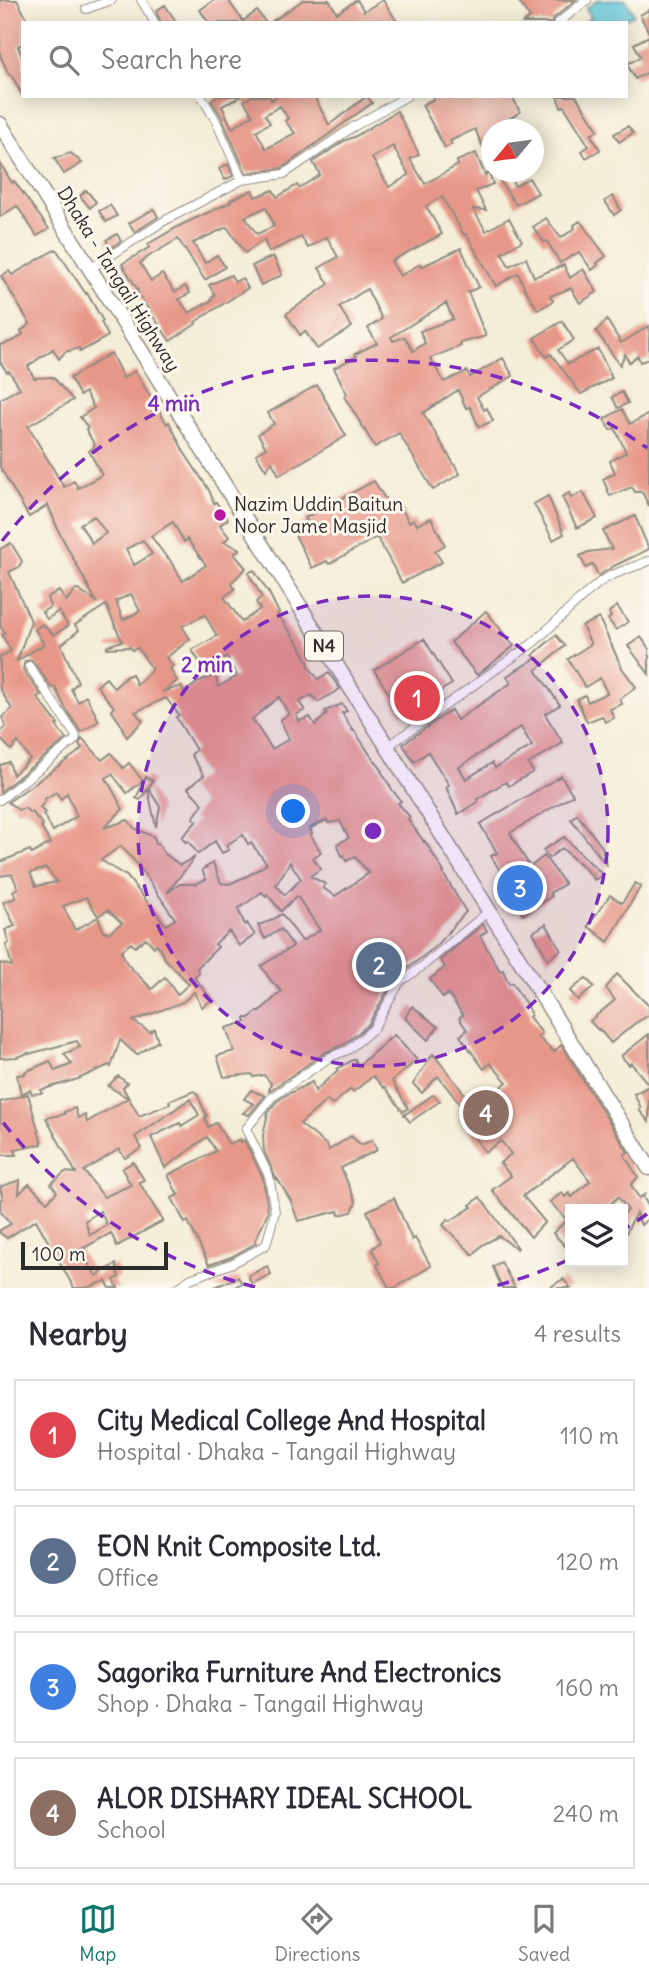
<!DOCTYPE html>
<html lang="en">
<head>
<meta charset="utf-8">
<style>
	:root { --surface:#fff; --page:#f7f7f7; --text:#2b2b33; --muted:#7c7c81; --line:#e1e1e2; --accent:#0f766e }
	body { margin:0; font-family:Delius,sans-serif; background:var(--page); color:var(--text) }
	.controls { position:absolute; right:21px; bottom:21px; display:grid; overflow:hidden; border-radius:0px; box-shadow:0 4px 18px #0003 }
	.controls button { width:63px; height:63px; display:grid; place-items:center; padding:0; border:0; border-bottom:2px solid var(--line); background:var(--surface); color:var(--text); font:35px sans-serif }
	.compass { position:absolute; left:481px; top:119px; width:63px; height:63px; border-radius:50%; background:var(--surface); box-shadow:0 4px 18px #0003; rotate:241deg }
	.scale { position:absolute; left:21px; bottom:18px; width:147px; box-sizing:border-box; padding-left:7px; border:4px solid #2b2b2b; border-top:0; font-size:19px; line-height:24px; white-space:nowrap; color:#2b2b2b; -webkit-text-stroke:5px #fbf7ec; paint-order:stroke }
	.you { position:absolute; left:294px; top:812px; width:24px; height:24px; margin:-18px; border:5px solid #fff; border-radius:50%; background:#1a73e8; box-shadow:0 0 0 10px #1a73e833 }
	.badge { display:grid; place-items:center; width:46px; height:46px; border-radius:50%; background:var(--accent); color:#fff; font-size:23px; font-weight:700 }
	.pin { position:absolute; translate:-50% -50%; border:4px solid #fff; box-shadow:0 2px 7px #0006 }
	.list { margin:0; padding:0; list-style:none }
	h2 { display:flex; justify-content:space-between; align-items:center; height:91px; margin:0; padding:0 28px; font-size:30px }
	h2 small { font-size:23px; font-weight:400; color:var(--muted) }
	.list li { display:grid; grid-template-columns:46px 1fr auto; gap:21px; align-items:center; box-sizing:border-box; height:112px; margin:0 14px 14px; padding:0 14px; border:2px solid var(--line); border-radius:0px }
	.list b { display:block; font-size:26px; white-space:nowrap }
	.list p { margin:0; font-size:23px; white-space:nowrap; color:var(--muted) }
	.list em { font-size:23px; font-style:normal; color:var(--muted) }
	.icon { flex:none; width:38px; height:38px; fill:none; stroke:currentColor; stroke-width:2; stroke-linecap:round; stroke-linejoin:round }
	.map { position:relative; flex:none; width:649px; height:1288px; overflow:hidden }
	.search { position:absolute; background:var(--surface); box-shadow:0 4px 18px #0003; left:21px; right:21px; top:21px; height:77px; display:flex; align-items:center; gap:18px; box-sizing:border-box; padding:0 24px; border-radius:0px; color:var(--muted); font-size:26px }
	.sheet { height:595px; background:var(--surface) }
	nav { display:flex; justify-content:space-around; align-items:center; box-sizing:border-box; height:98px; border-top:2px solid var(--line); background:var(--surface); font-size:19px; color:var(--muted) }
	nav a { display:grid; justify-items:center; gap:4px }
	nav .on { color:var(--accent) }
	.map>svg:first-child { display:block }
	.water { fill:#5bc4d8; stroke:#437882; stroke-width:2 }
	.building { fill:#e79789; fill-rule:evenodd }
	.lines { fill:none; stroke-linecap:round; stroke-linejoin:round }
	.street-casing { stroke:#908c81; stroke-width:10 }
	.highway-casing { stroke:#908c81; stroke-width:17 }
	.street { stroke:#fff; stroke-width:8 }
	.highway { stroke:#fff; stroke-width:14 }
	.ring { fill:none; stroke:#7b2cbf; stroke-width:3.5; stroke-dasharray:12 9 }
	.poi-dot { fill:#b5179e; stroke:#fbf7ec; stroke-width:2.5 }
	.labels { text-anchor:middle; stroke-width:6; stroke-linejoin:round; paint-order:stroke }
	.shield { fill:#fbf7ec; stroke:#696865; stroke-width:2 }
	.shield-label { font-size:18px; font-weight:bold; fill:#2b2b2b }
	.street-label { font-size:19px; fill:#2b2b2b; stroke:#fbf7ec }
	.poi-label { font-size:19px; fill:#2b2b2b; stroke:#fbf7ec; text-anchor:start }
	.centre { fill:#7b2cbf; stroke:#fbf7ec; stroke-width:3.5 }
	.ring-label { font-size:21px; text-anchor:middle; font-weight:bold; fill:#7b2cbf; stroke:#fbf7ec; stroke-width:6; stroke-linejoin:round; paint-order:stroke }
</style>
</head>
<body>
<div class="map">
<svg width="649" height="1288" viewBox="0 0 649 1288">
	<rect width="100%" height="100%" fill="#fbf7ec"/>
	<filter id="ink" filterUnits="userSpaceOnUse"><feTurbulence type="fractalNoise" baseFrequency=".0143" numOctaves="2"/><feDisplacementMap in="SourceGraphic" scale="14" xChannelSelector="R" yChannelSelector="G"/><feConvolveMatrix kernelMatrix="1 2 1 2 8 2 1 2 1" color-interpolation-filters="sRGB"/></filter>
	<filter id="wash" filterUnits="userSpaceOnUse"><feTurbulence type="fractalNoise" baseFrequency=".00686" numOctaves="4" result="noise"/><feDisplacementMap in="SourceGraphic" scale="28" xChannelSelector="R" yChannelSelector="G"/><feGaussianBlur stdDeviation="1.57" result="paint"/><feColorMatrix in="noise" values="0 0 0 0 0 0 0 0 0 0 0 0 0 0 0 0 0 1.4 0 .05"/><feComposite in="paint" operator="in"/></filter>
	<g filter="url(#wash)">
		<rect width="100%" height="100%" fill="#f4edd7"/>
		<path class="water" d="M598,0H626L634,14L618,23H583L591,18L586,8Z"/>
		<g id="blocks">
			<path class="building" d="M0,0H17L29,23H23V44L18,46L23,58V97L11,74L9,75L0,55Z
				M214,0H228L243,21L257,11L266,23H209L200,10Z
				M303,0H329L337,13L357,0L364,11L383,0L398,23H270Z
				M518,0H576L554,18L552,23H523L530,18Z
				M165,5L177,23H161L156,11Z
				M649,10V33L640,15Z
				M649,36V72L635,79L627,64L641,57L634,44Z
				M218,96H242L222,106L232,128L253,115L244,101L252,96H269L271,100L278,96H314L329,125L367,96L372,103L282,168L246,173L221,116L211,100ZM280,106L288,118L285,121L295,133L266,149L256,131L270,123L265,115Z
				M432,96H512L520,112L505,122L508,130H492V143L483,147L475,129L450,141L452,144L445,148L422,105L434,99Z
				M557,96H576L598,130L591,135L600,150L586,158L582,151L589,146L564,106L561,107Z
				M397,111L419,154L410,159L425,184L458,165L457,161L476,153L485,175L489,173L493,184L476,191L486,210L473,209L486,231L509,218L522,241L502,253L509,266L526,258L534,277L564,265L570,278L583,269L597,292L580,303L571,288L550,296L553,301L538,310L525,289L518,273L496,286L466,234L464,235L442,197L426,206L442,234L391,261L400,276L420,264L421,267L461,248L479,287L468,292L486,336L460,343L461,346L430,358L444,382L467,371L470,377L503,358L513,376L477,397L484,410L487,408L493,421L479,427L470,407L466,408L458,390L423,413L460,474L433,490L399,433L375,447L344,396L347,394L334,368L357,356L355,354L377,343L368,328L382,319L367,289L339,307L352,327L317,349L305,331L300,335L286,314L329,284L319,268L338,257L327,237L308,248L301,237L269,252L264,240L245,253L227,227L193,243L205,263L217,255L225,267L205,280L178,239L151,255L140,263L151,281L162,274L175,292L185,286L190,293L179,299L189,313L212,300L211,298L215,295L209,285L231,275L235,282L242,278L248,288L195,322L196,324L170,341L136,291L138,290L122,264L150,247L148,244L181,225L231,202L230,200L252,190L255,197L273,190L277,197L297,185L299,188L320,175L313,162L344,141L354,137ZM393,146L409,175L389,187L372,158ZM266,207L274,226L257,234L245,217ZM446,303L453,319L420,331L425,343L413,351L405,337L393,341L391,337Z
				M628,126L633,133L619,142L614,134Z
				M71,153L82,163L64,174L54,158Z
				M0,163L12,183L14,181L49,229L37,236L17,206L0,217Z
				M228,164L233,176L225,180L219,169Z
				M509,176L515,186L529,178L538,193L516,205L500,181Z
				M86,190L96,202L90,208L80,196Z
				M613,196L621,210L614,215L605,201Z
				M110,205L117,216L106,222L99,211Z
				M154,209L158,217L135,232L129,223Z
				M546,218L561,238L575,228L574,225L580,221L606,256L597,263L598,265L592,270L579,252L560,263L547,241L544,242L533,227Z
				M117,234L121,241L111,248L106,240Z
				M56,249L86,294L87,293L103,321L101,322L108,336L80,352L79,348L65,352L59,359L53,349L28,366L34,378L53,377L73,400L28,426L64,487L74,481L78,488L102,475L89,451L95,446L86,429L88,428L80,417L94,408L85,392L80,396L70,378L111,353L123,378L135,371L167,424L169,422L184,452L209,490L214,503L216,502L228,519L220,525L229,537L224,542L240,549L234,554L246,568L231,583L235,589L224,597L242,622L260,609L256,602L262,597L248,573L254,570L268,592V591L279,613L277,614L299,644L309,664L308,665L318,679L329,673L340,689L318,702L312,695L299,702L305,710L296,715L299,721L310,717L315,725L327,714L325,711L342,704L347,711L342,713L353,731L354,730L369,753L382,770L381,771L393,791L401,801L398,803L410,817L408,819L424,842L425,841L444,872L443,873L466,912L434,948L395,978L368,1025L345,1044L326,1052L269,1091L271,1083L264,1075L253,1077L252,1074L224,1077L217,1056L234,1051L226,1028L246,1022L245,1018H249L258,1011L259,1012L282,991L272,982L261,966L293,946L281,929L265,939L258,925L270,921L282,914L302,941L320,930L297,896L281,911L267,894L266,896L262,892L238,909L245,925L247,923L255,935L239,946L229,931L215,944L218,947L197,968L199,973L194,977L212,1000L202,1007L194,992L183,1002L133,1021L150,1032L154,1029L158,1041L137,1055L120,1040L111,1067L109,1065L78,1079L41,1090L42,1093L32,1094L30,1090L21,1094L17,1075L25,1074V1072L50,1061L55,1071L72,1064L64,1054L80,1047L77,1041L29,1054V1053L17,1057L0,1058V963L12,966L6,945L9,943L5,930L15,926L3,902L16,898L13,891L18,888L12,874L0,876V862L30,850L32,854L50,843L41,827L43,825L32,812L30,813L25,808L18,810L8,802L77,753L82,748L79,745L82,738L102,760L111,753L123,768L129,763L143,781L127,793L112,774L106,778L123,809L104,828L128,820L134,828L154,837L156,844L158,843L164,853L180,865L195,857L167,893L180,884H196L206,879L202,870L213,863L221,883L229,884L247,876L267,864L251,843L248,844L243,835L226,845L229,850L222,853L215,841L198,854L188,841L185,842L182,837L197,821L193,818L203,804L188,788L204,775L191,755L196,750L176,717L179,715L166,698L135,712L143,721L127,737L122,728L123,727L111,710L114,707L97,686L106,678L114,688L125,678L124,677L132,674L137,685L152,669L138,648L132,650L130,647L107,648V646L122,641L106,605L75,625L79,630L61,645L78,682L71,689L78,702L86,696L99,721L81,732L67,711L55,687L52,688L32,660L25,661L23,669L41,695L37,697L58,724L56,725L66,739L0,792V765L9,762L13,775L30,759L18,742L11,750L0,738V732L6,727L2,717L12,709L0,689V657L11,651L2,635L5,633L0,626V549L11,543L22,561L19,567L9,572L31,621L17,661L44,644L35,630L42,624L54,635L68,626L59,611L47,619L42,612L50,607L47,597L59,591L66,601L76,589L96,601L59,532L48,505L29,517L0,467V399L20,388L9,371L7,372L0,362V345L15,340L23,334L21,331L30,324L1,276L9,271L12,275ZM94,516L106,533L92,543L80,524ZM173,522L184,542L187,539L206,565L183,581L168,557L167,558L151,536ZM143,540L152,554L134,565L126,549ZM131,594L140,611L123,620L116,601ZM205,615L217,636L192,650L200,663L202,662L213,676L202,680L184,692L181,686L162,692L177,681L170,669L173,666L166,658L190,639L182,626ZM227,657L237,676L218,687L214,665ZM279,697L289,714L280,720L289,739L272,749L252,719ZM56,792L61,799L67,793L77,816L53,831L43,814L45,813L40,807L44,803L45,799ZM327,820L328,823L340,821L349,838L337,844L342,856L344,855L346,861L355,857L369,873L335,896L323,888L325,884L310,876L321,869L313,858L321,852L310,835L312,834L310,828ZM121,846L139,866L175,919L166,925L125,874L124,875L101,860ZM290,862L301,879L285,895L276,885ZM46,868L57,882L36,886L30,873ZM86,897L98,916L108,910L122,923L108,933L106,931L104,932L98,917L75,930L63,906ZM146,938L154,947L157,944L165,959L189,984L177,995L165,977L152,989L127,964L121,951L131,943L135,947Z
				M273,256L282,275L261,285L252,266Z
				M607,320L621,343L649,326V359L640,362L638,356L629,362L625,354L620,365L596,331Z
				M562,321L574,340L558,350L568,364L598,349L612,378L581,394L551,354L546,357L534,338Z
				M317,385L346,436L279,475L272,462L266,470L256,454L266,448L258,434L274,424L268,413Z
				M622,392L628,403L618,408L612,397Z
				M622,409L630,424L649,414V506L642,492H635L632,487L610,496L603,479L615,473L610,461L626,452L615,428L610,430L604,419Z
				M374,481L391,508L398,502L409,522L414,519L417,525L431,518L445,545L435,551L442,562L402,583L377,537L329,564L327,561L312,568L292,529L307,521L305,518Z
				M583,492L597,518L577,528L562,497L569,493L571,498Z
				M548,496L564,534L553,540L534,504Z
				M635,516L649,549L614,566L598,576L593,564L586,568L580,556L588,552L612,549L603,531Z
				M617,606L628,622L616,630L608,619L611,617L609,612Z
				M486,611L514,646L477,675L451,642Z
				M599,618L622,668L636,687L620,699L622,704L610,709L614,718L605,722L602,716L587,722L577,699L585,695L588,702L607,693L600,678L585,687L568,659L591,644L582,626Z
				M556,635L565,646L536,670L560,705L545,714L563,743L528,764L533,772L509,786L506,782L477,799L478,802L458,814L446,787L449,785L428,752L414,762L403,744L451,710L457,720L511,683L507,676L536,658L533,655ZM521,727L532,746L495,768L492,763L466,779L459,767Z
				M641,637L649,649V674L628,646Z
				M424,639L452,684L402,714L374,670Z
				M561,776L573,795L510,833L530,867L544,856L565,884L550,893L552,896L523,915L506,886L508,884L491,856L497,853L480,824Z
				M146,777L153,781L140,800L136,798Z
				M149,789L160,807L156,827L148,790Z
				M577,814L602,847L607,866L571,819Z
				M564,837L574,847L602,874L595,880L579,862L578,863L562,848L549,858L543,850Z
				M635,883L641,886L608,942L588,926L610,895L622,903Z
				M483,924L487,931L480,936L500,971L503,970L509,984L512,983L526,1004L531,1015L529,1017L542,1033L538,1037L554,1052L561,1045L628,1152L624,1155L638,1177L631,1185L639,1198L644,1195L643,1197L649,1207V1218L641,1225L636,1213L623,1239V1215L628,1210L618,1197L605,1209H570V1243L566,1247L553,1233L567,1220L550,1202L562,1193L565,1197L569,1193L572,1197L590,1181L573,1158L523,1196L545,1222L531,1237L492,1190L511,1176L500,1163L511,1154L501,1141L485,1152L470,1131L474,1128L460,1108L462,1107L438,1076L422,1093L413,1084L433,1054L472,1103L478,1098L481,1102L507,1082L490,1063L484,1069L460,1036L467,1030L459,1018L463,1015L448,994L443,998L430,979L445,967L440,960Z
				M546,924L561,950L548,960L533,932Z
				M617,974L649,1006V1015L634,1024L611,1043L599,1029L598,1030L590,1021L615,1000L606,988Z
				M586,978L594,987L578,1000L570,991Z
				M412,1006L438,1027L428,1040L405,1018Z
				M649,1034V1085L631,1063L629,1065L621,1056Z
				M394,1035L417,1060L392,1081L408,1108L403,1112L385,1087L384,1088L373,1076L353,1092L351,1089L332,1105L327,1100L300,1124L327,1145L329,1150L351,1136L361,1145L372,1140L377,1150L341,1168L356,1202L352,1212L339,1215L338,1211L298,1221L291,1201L277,1178L276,1179L264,1151L263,1135L268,1113L276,1102L286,1095L312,1082L315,1091L338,1070L337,1069L355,1059L358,1066Z
				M118,1076L127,1083L123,1088L139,1116L170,1104L169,1101L194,1091L196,1092L207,1116L205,1118L208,1127L216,1123L229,1144L240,1139L241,1142L244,1140L263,1178L268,1212L255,1241L256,1243L231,1257L209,1265L188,1221L185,1223L172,1198L178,1195L168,1175L216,1151L207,1137L165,1168L151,1137L180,1123L181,1126L199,1115L190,1099L135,1137L142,1148L125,1158L119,1149L84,1171L104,1197L131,1185L122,1169L133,1162L144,1180L139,1182L163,1221L117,1246L111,1233L80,1250L96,1276L116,1264L119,1277L114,1280L118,1288H110L106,1281L86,1288H74L36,1220L7,1238L0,1233V1230L11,1224L0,1211V1200L3,1199L0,1187L20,1180L19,1194L29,1184L47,1202L57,1192L51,1184L65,1172L76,1173L46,1118L65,1114L64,1112L75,1108L78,1118L85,1115L87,1122L128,1098L108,1086ZM100,1211L107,1225L90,1235L85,1221Z
				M649,1086V1122L639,1110L641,1108L634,1094Z
				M251,1090L265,1096L249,1115L243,1113L254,1104L244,1099Z
				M28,1094L42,1144L15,1150L16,1155H0V1102Z
				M433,1095L440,1101L410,1122L404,1115Z
				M480,1197L518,1248L517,1249L499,1236L482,1245L473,1255L443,1225L448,1219L450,1221L472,1207L470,1205Z
				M394,1198L412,1240L415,1238L431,1266L395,1288H389L377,1265L379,1263L372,1249L380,1242L367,1211Z
				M501,1262L515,1288H502L493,1267Z
				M267,1266L271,1274L252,1284L248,1276Z
				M238,1277L242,1283L233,1288H213Z
				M563,1279L571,1288H549Z"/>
		</g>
	</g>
	<g filter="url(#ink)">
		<use href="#blocks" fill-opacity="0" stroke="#908c81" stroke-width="2"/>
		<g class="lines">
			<g class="street-casing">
				<path id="street" d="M141,0L155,23
					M86,9L112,0
					M558,23L587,0
					M201,96L215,119L242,180
					M90,269L164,221L242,180L284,174L353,127L407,96
					M387,747L533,643L587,593L600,582L612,575L649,561
					M0,800L75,740L76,736L29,666
					M178,1288L190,1279L233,1263L266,1245L275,1212L269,1176L246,1129L272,1097L330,1057L348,1050L373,1029L400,982L424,965L489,911"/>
			</g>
			<g class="highway-casing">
				<path id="highway" d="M0,124L649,1168"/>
			</g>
			<use href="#street" class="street"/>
			<use href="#highway" class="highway"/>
		</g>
	</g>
	<circle cx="373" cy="831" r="235" fill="#7b2cbf" fill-opacity=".12"/>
	<g class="ring">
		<circle cx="373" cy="831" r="235"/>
		<path d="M647 1214A471 471 0 0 1 626 1228M568 1260A471 471 0 0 1 491 1287M255 1287A471 471 0 0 1 2 1121M2 541A471 471 0 0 1 647 448"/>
	</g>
	<circle class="poi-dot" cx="220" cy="515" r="7"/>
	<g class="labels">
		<rect class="shield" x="305" y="631.5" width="38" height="29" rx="5"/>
		<g class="shield-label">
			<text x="324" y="652">N4</text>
		</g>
		<g class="street-label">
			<text transform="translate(119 279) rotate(58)" y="7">Dhaka - Tangail Highway</text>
		</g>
		<g class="poi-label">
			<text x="234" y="511">Nazim Uddin Baitun<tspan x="234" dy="22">Noor Jame Masjid</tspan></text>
		</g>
	</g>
	<circle cx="373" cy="831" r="10" class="centre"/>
	<g class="ring-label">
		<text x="174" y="411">4 min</text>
		<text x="207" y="672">2 min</text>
	</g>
</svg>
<div class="controls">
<button><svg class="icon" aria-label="layers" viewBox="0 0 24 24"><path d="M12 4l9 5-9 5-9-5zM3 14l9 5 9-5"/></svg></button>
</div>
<svg class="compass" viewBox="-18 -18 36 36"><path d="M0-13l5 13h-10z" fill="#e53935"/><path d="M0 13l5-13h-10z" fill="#7c7c81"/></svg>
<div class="scale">100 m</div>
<div class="you"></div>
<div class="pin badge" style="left:417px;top:698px;background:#e0444e">1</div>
<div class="pin badge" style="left:379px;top:965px;background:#5c6f8a">2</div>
<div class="pin badge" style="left:520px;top:888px;background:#3f7fe0">3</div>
<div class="pin badge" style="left:486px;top:1113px;background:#8d6e63">4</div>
<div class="search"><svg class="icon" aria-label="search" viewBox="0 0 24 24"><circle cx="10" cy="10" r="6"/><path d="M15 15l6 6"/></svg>Search here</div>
</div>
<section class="sheet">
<h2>Nearby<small>4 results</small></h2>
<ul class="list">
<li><span class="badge" style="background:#e0444e">1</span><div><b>City Medical College And Hospital</b><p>Hospital · Dhaka - Tangail Highway</p></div><em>110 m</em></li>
<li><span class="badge" style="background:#5c6f8a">2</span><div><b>EON Knit Composite Ltd.</b><p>Office</p></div><em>120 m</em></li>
<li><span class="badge" style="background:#3f7fe0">3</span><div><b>Sagorika Furniture And Electronics</b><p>Shop · Dhaka - Tangail Highway</p></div><em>160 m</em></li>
<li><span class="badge" style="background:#8d6e63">4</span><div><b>ALOR DISHARY IDEAL SCHOOL</b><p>School</p></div><em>240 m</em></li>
</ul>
</section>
<nav>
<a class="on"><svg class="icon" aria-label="map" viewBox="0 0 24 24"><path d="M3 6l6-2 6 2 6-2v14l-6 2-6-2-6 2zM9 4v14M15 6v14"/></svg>Map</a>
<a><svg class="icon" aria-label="directions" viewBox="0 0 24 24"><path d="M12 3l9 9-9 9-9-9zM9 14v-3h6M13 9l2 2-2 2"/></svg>Directions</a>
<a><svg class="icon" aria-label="saved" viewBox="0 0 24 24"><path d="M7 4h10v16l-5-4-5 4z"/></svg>Saved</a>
</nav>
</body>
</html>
